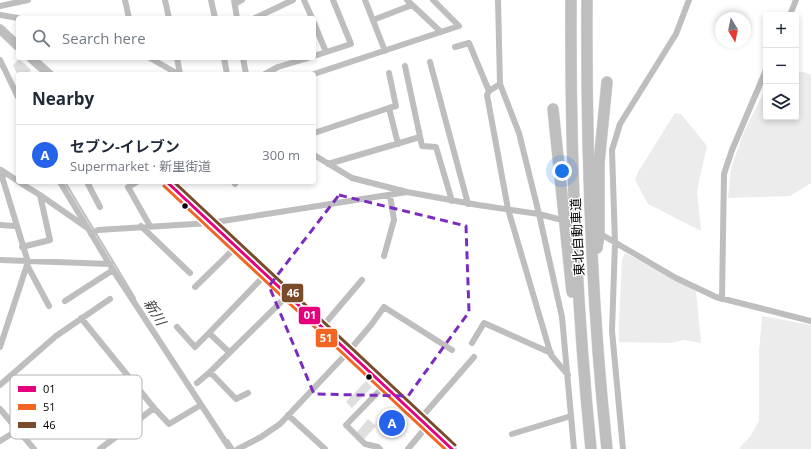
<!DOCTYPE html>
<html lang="en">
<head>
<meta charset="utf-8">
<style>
	:root { --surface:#fff; --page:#f6f6f7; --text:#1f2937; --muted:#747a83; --line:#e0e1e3; --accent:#2563eb }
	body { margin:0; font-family:"Open Sans","Noto Sans JP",sans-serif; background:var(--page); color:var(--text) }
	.controls { position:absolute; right:12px; top:12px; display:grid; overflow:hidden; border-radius:4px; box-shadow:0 2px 6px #0003 }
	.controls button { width:36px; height:36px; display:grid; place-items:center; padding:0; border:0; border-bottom:1px solid var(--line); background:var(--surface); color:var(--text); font:20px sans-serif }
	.compass { position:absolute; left:715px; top:12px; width:36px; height:36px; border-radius:50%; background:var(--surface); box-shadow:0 2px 6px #0003; rotate:170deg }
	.you { position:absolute; left:562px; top:171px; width:14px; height:14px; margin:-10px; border:3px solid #fff; border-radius:50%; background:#1a73e8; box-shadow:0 0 0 6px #1a73e833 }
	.badge { display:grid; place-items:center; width:26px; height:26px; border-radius:50%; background:var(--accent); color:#fff; font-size:13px; font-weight:700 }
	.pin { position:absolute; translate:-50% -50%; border:2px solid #fff; box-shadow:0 1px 4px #0006 }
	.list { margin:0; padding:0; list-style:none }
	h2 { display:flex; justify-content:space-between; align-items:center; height:52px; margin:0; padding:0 16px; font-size:17px }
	h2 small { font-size:13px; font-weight:400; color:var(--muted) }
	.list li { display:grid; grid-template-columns:26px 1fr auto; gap:12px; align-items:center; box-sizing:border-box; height:60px; padding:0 16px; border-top:1px solid var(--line) }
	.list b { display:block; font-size:15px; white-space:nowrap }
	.list p { margin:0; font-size:13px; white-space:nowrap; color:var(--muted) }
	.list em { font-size:13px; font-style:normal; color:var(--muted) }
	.icon { flex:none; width:22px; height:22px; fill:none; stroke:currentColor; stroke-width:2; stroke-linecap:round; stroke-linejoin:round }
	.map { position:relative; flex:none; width:811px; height:449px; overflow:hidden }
	.search { position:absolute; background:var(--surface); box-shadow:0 2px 6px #0003; left:16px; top:16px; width:300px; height:44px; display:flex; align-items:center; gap:10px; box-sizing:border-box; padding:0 14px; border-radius:4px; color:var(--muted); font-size:15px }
	.panel { position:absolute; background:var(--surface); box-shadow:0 2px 6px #0003; left:16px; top:72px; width:300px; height:112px; border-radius:4px }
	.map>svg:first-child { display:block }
	.green { fill:#ececec }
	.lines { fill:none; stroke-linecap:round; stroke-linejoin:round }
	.stream { stroke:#bfbfbf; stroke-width:2 }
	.building { fill:#dfdfdf }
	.primary-casing { stroke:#dbdbdb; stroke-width:10 }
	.motorway-casing { stroke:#dbdbdb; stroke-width:12 }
	.minor { stroke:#bebebe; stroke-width:6 }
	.primary { stroke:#bebebe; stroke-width:9 }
	.motorway { stroke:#bebebe; stroke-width:11 }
	.bus-1-casing { stroke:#fff; stroke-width:6 }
	.bus-2-casing { stroke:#fff; stroke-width:6 }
	.bus-3-casing { stroke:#fff; stroke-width:6 }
	.bus-1 { stroke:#e5007d; stroke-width:3 }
	.bus-2 { stroke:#f26522; stroke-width:3 }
	.bus-3 { stroke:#7a4b2a; stroke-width:3 }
	.marked { fill:none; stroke:#7b2cbf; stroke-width:3; stroke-dasharray:8 5; stroke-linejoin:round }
	.bus-dot { fill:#000; stroke:#fff; stroke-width:1.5 }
	.labels { text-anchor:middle; stroke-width:3; stroke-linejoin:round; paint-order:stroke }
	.street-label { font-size:13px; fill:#000; stroke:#fff }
	.water-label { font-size:14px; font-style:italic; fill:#444; stroke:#fff }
	.key { fill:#fff; stroke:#b2b2b2; stroke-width:1 }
	.key-label { font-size:11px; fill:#000 }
	.line-badge { stroke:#fff; stroke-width:1.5 }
	.badge-label { font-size:11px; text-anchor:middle; font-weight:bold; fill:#fff }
</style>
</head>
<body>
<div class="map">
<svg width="811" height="449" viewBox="0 0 811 449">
	<rect width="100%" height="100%" fill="#fff"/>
	<path class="green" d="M796,72H804L811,75V183L790,196L728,198L731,168L744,132L766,88V117H796Z
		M675,113L681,114L707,146L697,191L701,231L648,204L635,180L638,172Z
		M625,253L696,291L701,343L684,340L670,343L619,342V324L622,260Z
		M762,316L811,325V449H740L741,446L750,437L759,421V352Z"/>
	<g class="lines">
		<path class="stream" d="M65,182L135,298
			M228,440L234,449"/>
	</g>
	<path class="building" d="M19,59L31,70L27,74H17L13,65Z
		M366,381L372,387L352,408L346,402Z
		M391,414L401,424L392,433L382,423Z
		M368,419L376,426L364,439L357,432Z"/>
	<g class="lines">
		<g class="primary-casing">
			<path id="primary" d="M0,29L18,46
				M31,58L49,74
				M167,182L452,449"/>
		</g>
		<g class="motorway-casing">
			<path id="motorway" d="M571,0C570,150 576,300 591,449
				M587,0C586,150 591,300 607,449
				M553,109L572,292
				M597,248L599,236V163L607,82"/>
		</g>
		<path class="minor" d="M125,0L129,18
			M165,0L169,18
			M211,0L215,18
			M234,0L237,18
			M304,0L312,18
			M365,0L385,51
			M407,0L441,32
			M498,0L500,84L519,133L539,214L562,317L574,449
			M235,4L242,0
			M0,6L28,0
			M0,15L18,18
			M790,15L796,0
			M255,18L293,0
			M373,20L412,5
			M314,23L326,52
			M455,47L469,43L489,91
			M314,56L351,44L333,0
			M150,58L178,74
			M177,58L180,74
			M224,58L227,74
			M243,58L246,74
			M0,60L18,97
			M430,62L468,204
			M405,66L422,146L436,147L452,201
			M265,74L278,67L308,58
			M314,74L459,26L433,0
			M500,84L489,91L487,95L508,209L551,355L568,375
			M389,108L396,106L389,73
			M314,133L389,108L398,144
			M314,155L352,178L407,192L478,205L539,214L558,219
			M328,164L420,137
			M0,170L28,262L0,347
			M1,170L18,181
			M19,182L40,195L50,240L22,247
			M60,182L113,270L230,449
			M87,182L100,207
			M137,182L128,187L150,226
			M235,184L236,182
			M40,195L86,227
			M0,225L16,226
			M141,226L190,273
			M91,234L98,230L210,223L407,192
			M604,236L676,278L716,297L811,321
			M384,256L394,220L390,196
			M0,260L110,264
			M27,265L49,306
			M195,287L236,247
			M722,299L724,174L732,150L766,70
			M65,301L113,270
			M81,318L154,408
			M177,327L195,347L209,333
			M322,327L362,280
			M472,343L484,323L551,353
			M229,352L209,333L266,274
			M197,383L210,372
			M0,385L56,336L110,299
			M248,393L236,399L210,372L288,295
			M0,409L34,449
			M288,415L325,449
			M420,419L474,357
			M512,434L571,416
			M0,441L18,430
			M100,449L154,408L169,424L201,405
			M238,449L261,437L280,424L348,352L371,325L384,307L452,350
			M380,449L378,447L365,444L346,425L384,386
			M408,449L427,426
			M623,449L612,331L615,243L612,150L620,124L676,34L689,0"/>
		<use href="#primary" class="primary"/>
		<use href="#motorway" class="motorway"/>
		<g class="bus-1-casing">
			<path id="bus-1" d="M167,182L452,449"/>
		</g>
		<g class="bus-2-casing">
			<path id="bus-2" d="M164,186L445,449"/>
		</g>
		<g class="bus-3-casing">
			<path id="bus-3" d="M174,182L455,445"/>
		</g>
		<use href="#bus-1" class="bus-1"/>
		<use href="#bus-2" class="bus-2"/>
		<use href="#bus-3" class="bus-3"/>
	</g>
	<path class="marked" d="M339,195L466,226L469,312L408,396L314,394L269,286Z"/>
	<g class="bus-dot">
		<circle cx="185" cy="206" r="3.5"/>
		<circle cx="369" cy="377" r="3.5"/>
	</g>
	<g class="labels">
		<g class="street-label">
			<text transform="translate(577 237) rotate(-93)" y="5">東北自動車道</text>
		</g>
		<g class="water-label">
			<text transform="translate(155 312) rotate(59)" y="5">新川</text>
		</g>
	</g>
	<rect x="10" y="375" width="132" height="64" rx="6" class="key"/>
	<rect x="18" y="386" width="18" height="6" fill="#e5007d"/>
	<rect x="18" y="404" width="18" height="6" fill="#f26522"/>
	<rect x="18" y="422" width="18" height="6" fill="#7a4b2a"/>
	<g class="key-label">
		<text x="43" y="393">01</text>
		<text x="43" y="411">51</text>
		<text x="43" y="429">46</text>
	</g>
	<g class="line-badge">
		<rect x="281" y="283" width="23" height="20" rx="4" fill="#7a4b2a"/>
		<rect x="298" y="306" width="23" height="19" rx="4" fill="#e5007d"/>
		<rect x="315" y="328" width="23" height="20" rx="4" fill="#f26522"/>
	</g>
	<g class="badge-label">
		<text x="293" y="297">46</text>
		<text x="310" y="319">01</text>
		<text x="326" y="342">51</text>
	</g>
</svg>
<div class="controls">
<button>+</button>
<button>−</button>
<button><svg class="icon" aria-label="layers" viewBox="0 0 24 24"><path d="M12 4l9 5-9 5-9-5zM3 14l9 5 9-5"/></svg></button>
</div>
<svg class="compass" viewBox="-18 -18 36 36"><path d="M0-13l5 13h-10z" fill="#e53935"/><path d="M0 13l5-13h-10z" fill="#747a83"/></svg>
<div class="you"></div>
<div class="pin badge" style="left:392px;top:423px">A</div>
<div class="search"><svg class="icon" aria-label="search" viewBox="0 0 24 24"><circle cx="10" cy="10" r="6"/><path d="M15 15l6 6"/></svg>Search here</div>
<section class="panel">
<h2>Nearby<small></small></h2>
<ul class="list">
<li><span class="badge">A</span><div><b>セブン-イレブン</b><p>Supermarket · 新里街道</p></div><em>300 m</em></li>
</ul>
</section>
</div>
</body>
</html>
